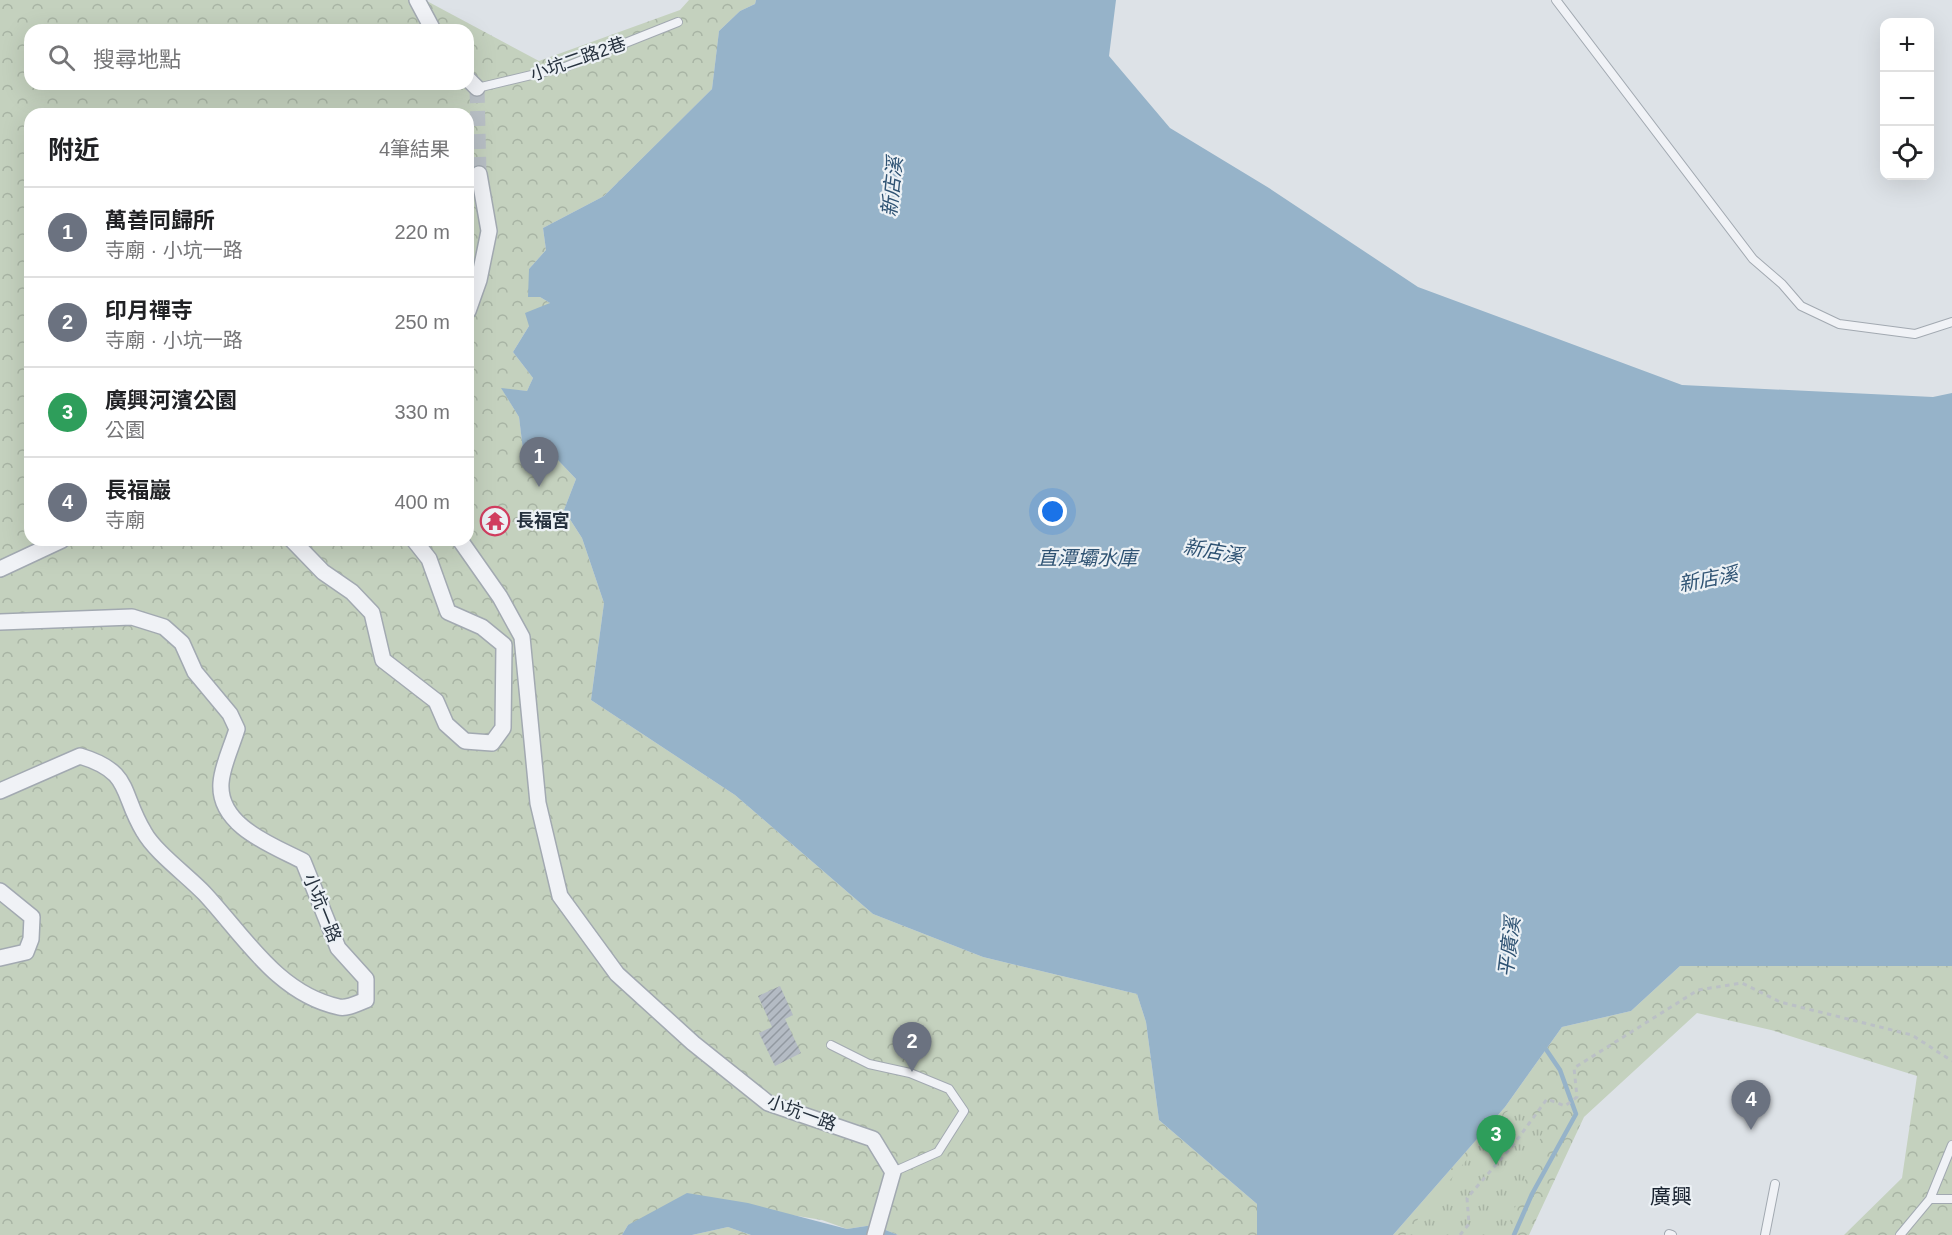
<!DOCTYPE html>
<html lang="zh-TW">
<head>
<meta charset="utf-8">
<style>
	:root { --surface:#fff; --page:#f2f2f2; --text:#202124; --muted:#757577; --line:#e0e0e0; --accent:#0f766e }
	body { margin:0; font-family:Helvetica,"Noto Sans TC",sans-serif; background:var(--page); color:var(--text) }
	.controls { position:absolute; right:18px; top:18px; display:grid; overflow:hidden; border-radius:12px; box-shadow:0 6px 24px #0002 }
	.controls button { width:54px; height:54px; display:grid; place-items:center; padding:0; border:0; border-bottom:2px solid var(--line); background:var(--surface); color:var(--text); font:30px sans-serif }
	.you { position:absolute; left:1053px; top:512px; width:21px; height:21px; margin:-15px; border:4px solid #fff; border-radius:50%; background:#1a73e8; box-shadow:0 0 0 9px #1a73e833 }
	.badge { display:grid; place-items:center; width:39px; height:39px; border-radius:50%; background:var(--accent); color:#fff; font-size:20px; font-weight:700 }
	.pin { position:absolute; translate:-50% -50px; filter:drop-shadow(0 2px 3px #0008) }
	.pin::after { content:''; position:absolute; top:32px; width:21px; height:18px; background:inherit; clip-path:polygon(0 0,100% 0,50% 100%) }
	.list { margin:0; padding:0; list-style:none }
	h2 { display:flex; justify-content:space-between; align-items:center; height:78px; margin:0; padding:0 24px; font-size:26px }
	h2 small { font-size:20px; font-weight:400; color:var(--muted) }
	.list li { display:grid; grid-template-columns:39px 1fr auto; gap:18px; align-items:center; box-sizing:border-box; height:90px; padding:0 24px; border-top:2px solid var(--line) }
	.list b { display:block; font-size:22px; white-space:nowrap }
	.list p { margin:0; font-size:20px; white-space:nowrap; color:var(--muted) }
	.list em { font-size:20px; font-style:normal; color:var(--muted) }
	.icon { flex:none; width:33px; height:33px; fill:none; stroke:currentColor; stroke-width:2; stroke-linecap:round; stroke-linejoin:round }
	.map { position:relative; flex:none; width:1952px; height:1235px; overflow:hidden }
	.search { position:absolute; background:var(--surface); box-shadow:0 6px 24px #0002; left:24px; top:24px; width:450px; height:66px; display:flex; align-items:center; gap:15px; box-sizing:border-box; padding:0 21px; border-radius:18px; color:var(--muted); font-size:22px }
	.panel { position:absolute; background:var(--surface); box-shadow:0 6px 24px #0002; left:24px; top:108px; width:450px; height:438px; border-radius:18px }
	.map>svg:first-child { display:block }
	.forest { fill:url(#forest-crowns); fill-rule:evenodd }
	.park { fill:url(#park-tufts) }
	.water { fill:#96b3c9 }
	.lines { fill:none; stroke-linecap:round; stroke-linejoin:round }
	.stream { stroke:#96b3c9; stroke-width:4.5 }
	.building { fill:url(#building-hatch) }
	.minor-tunnel { stroke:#b8bfc5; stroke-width:15; stroke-dasharray:15 8; stroke-linecap:butt }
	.service-casing { stroke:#a2a9b1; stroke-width:10 }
	.minor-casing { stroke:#a2a9b1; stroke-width:18 }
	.path { stroke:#bbc0c6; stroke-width:3; stroke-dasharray:4.5 4.5; stroke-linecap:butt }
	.service { stroke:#f0f2f6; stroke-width:8 }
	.minor { stroke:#f0f2f6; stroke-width:15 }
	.labels { text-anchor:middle; stroke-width:4.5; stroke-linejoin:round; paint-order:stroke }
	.street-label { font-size:18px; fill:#26313e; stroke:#ecf1f5 }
	.poi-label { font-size:18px; font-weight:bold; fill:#26313e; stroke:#ecf1f5; text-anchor:start }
	.water-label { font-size:20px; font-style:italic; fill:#2f5373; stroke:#ecf1f5 }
	.quarter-label { font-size:21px; fill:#18222f; stroke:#ecf1f5 }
</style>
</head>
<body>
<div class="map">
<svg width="1952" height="1235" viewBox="0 0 1952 1235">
	<defs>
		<pattern id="forest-crowns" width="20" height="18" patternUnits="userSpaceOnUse" patternTransform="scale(1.5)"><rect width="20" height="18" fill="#c4d1be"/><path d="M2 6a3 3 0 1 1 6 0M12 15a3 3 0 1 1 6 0" fill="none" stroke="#a8b4a4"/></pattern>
		<pattern id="park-tufts" width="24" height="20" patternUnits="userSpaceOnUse" patternTransform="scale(1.5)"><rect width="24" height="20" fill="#c4d1be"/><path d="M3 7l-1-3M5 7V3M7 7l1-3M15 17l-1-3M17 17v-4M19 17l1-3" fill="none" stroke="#a8b4a4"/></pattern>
		<pattern id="building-hatch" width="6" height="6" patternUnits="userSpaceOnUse" patternTransform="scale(1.5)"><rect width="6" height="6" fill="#b4bbc4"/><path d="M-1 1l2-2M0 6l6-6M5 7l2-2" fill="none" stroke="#9299a1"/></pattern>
	</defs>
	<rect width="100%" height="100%" fill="#dde2e7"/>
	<path class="forest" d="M0,0H425L539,61L680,10L689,0H756L755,4L740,11L719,31L712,89L604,196L543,228L546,250L529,269L540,297L550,303L529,326L513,352L533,378L527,391L502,389L519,417L525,465L556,458L576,479L564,510L582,538L604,603L591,700L735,795L873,914L983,957L1137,994L1146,1022L1159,1120L1257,1204V1235H898L873,1225L847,1229L822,1220L785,1214L628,1225L622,1235H0ZM30,30H468V84H30ZM30,114H468V540H30Z
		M1680,966H1952V1235H1844L1902,1178L1917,1076L1771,1030L1697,1013L1584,1117L1529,1235H1393L1505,1107L1562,1027L1631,1011Z
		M728,1227L751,1235H692Z"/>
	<path class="park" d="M1511,1109L1547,1120L1505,1235H1405L1505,1113Z"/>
	<path class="water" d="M756,0H1116L1109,56L1170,128L1269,188L1418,287L1682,385L1933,397L1952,393V966H1680L1631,1011L1562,1027L1505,1107L1393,1235H1257V1204L1159,1120L1146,1022L1137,994L983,957L873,914L735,795L591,700L604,603L582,538L564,510L576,479L556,458L525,466L519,417L501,388L527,391L533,378L513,352L529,326L525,313L550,303L540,297H528L529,269L546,250L543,228L604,196L712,89L719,31L740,11L755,4Z
		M687,1193L748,1203L847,1229L873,1225L898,1235H751L728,1227L692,1235H622L628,1225Z"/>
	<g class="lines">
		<path class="stream" d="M1514,1235L1532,1194L1576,1114L1560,1070L1543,1045"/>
	</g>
	<path class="building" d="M780,986L793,1015L785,1019L801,1053L775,1066L759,1033L772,1027L758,996Z"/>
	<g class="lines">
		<path class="minor-tunnel" d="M477,88L479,174"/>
		<g class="service-casing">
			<path id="service" d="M1556,0L1753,259L1782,284L1801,306L1839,324L1915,334L1952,322
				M477,88L565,67L678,22
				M831,1045L869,1064L910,1073L949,1089L964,1111L938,1152L893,1172
				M1952,1145L1930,1199H1952
				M1669,1234L1672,1235
				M1765,1235L1775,1184
				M1900,1235L1930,1199"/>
		</g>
		<g class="minor-casing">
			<path id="minor" d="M417,0L433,30
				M468,79L477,88
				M468,311L479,280L489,231L479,174
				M292,540L323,572L352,592L372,613L383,660L436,701L446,724L465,741L492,743L503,728L504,645L482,627L448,612L429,559L414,540
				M460,540L500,597L522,637L538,803L560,896L617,974L693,1043L768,1103L873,1139L893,1172L875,1235
				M0,569L62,540
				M0,622L132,617L164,627L182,643L195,672L230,714L237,729C232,746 222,766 221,783C218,826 272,845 303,861L338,948L366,979V1000C358,1003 347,1009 339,1007C278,994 244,936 205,894C188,876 155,852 144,832C120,793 133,772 80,756L0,791
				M0,891L32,917L31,939L26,952L0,958"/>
		</g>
		<path class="path" d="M1460,1235L1469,1224L1467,1198L1514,1144L1547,1099L1565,1106L1577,1097L1574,1068L1698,990L1742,983L1780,1002L1912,1035L1952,1061"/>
		<use href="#service" class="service"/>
		<use href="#minor" class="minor"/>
	</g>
	<defs>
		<g id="temple-ring" transform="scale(1.5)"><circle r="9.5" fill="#ecf1f5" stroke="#d13d5f" stroke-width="1.5"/><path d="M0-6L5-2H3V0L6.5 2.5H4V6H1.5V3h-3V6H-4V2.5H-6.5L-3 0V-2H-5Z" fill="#d13d5f"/></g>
	</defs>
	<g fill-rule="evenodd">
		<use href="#temple-ring" x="495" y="521"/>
	</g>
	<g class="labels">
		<g class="street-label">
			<text transform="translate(578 59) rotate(-19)" y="6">小坑二路2巷</text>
			<text transform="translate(322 908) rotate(68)" y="6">小坑一路</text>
			<text transform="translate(802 1113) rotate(20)" y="6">小坑一路</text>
		</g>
		<g class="poi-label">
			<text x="516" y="527">長福宮</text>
		</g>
		<g class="water-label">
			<text transform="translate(892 187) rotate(-84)" y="7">新店溪</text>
			<text transform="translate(1213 551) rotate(10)" y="7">新店溪</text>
			<text x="1087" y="565">直潭壩水庫</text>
			<text transform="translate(1708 579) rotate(-11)" y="7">新店溪</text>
			<text transform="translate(1509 947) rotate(-83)" y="7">平廣溪</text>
		</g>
		<g class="quarter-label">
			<text x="1671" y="1204">廣興</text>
		</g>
	</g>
</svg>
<div class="controls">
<button>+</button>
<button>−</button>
<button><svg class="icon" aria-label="locate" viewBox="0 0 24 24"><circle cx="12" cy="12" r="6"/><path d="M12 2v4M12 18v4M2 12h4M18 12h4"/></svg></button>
</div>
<div class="you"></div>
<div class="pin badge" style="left:539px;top:487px;background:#6b7280">1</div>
<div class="pin badge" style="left:912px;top:1072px;background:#6b7280">2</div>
<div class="pin badge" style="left:1496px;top:1165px;background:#2e9e5b">3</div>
<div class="pin badge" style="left:1751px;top:1130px;background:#6b7280">4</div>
<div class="search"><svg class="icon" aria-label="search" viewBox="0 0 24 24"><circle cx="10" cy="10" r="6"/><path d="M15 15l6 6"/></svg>搜尋地點</div>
<section class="panel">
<h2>附近<small>4筆結果</small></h2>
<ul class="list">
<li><span class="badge" style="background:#6b7280">1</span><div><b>萬善同歸所</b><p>寺廟 · 小坑一路</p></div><em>220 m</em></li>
<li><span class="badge" style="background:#6b7280">2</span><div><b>印月禪寺</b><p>寺廟 · 小坑一路</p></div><em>250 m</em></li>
<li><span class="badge" style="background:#2e9e5b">3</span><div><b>廣興河濱公園</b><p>公園</p></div><em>330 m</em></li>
<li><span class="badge" style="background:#6b7280">4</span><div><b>長福巖</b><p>寺廟</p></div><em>400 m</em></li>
</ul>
</section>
</div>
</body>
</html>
